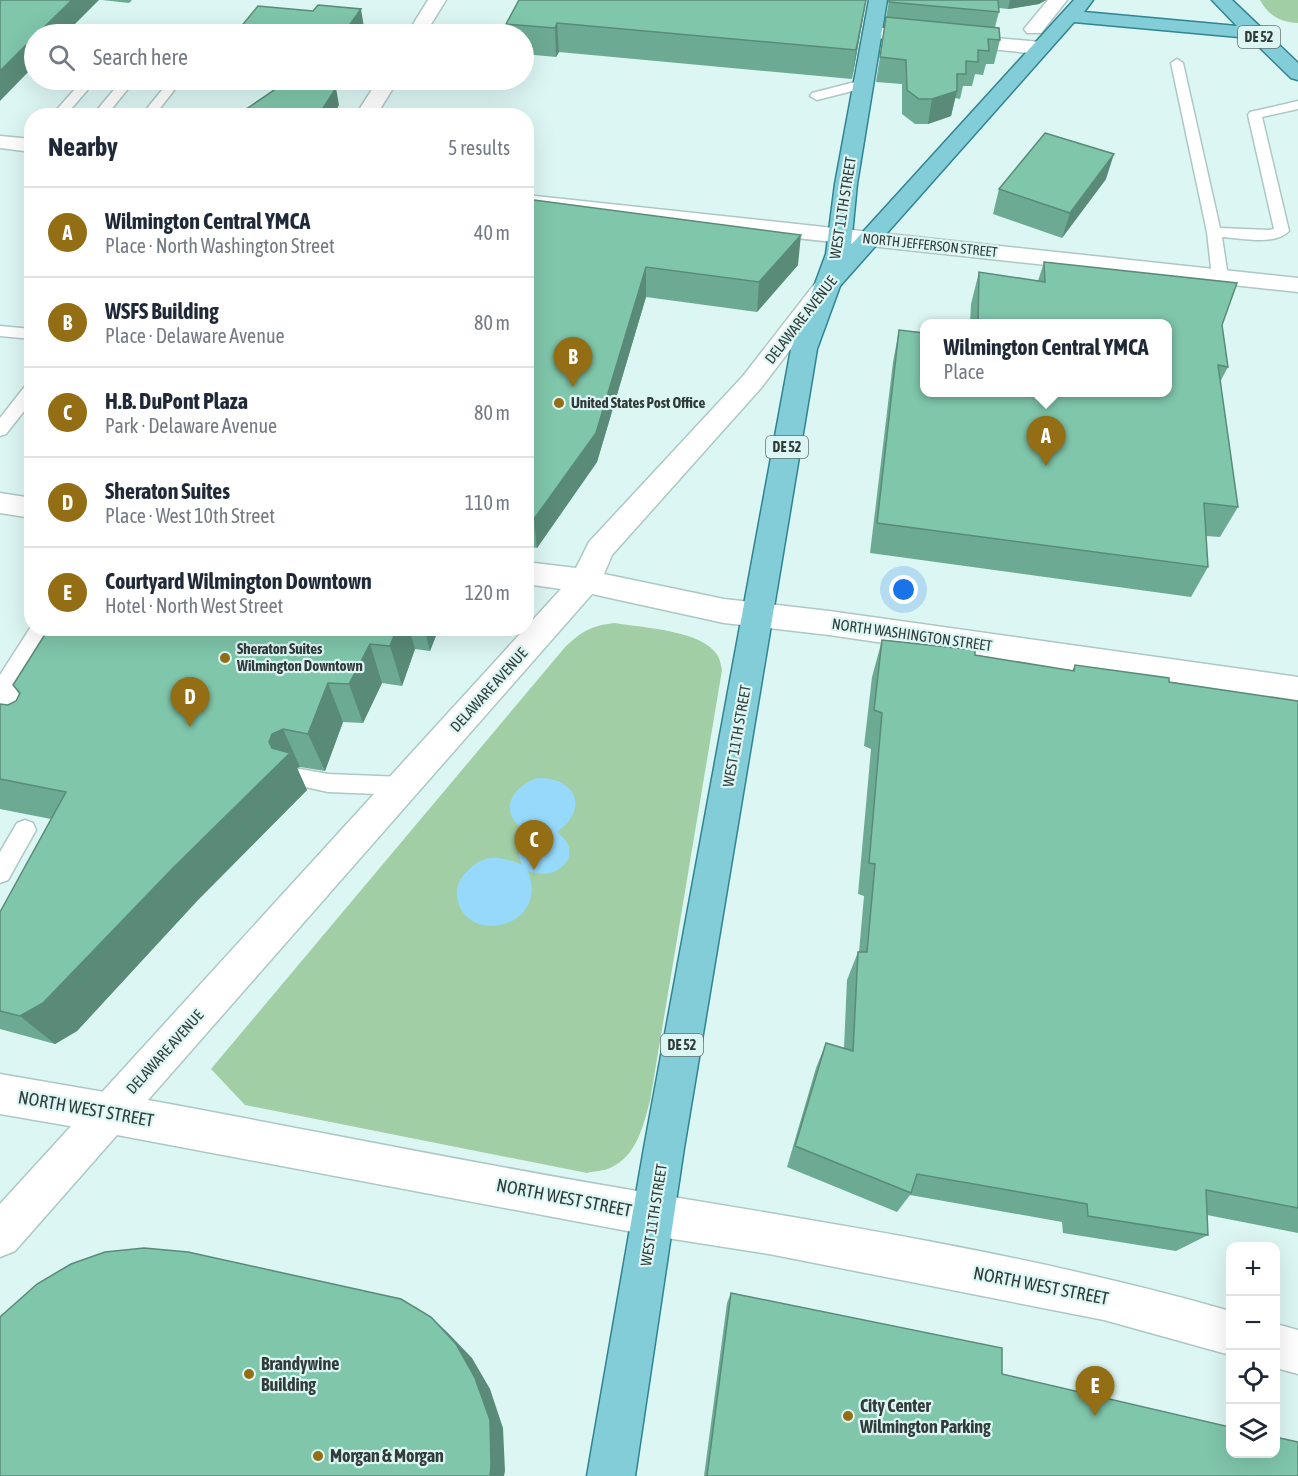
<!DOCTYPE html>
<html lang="en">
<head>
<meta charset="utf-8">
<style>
	:root { --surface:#fff; --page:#f2f2f3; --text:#1f2937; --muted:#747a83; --line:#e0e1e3; --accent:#936e15 }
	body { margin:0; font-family:"Asap Condensed",sans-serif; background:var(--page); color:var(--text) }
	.controls { position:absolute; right:18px; bottom:18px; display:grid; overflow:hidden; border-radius:12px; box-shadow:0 6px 24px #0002 }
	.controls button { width:54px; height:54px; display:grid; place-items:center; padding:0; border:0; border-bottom:2px solid var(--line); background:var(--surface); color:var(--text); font:30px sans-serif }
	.you { position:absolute; left:904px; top:590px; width:21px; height:21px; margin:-15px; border:4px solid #fff; border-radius:50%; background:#1a73e8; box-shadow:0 0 0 9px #1a73e833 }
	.badge { display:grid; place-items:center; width:39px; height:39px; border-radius:50%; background:var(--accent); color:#fff; font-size:20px; font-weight:700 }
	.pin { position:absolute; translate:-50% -50px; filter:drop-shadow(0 2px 3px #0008) }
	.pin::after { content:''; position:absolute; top:32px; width:21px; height:18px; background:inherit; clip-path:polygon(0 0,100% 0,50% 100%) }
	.popup { position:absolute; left:920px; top:319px; width:252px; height:78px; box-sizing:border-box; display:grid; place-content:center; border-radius:12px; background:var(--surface); filter:drop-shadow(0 2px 4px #0005); font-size:20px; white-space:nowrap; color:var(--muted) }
	.popup b { font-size:22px; color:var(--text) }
	.popup::after { content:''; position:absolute; left:50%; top:100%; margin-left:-12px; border:12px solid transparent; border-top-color:var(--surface) }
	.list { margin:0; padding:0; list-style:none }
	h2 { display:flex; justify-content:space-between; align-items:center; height:78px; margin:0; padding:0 24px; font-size:26px }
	h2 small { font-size:20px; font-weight:400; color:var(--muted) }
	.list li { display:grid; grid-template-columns:39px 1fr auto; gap:18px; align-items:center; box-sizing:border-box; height:90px; padding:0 24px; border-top:2px solid var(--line) }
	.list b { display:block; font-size:22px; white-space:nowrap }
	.list p { margin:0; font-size:20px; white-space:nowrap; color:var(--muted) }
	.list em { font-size:20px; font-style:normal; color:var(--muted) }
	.icon { flex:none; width:33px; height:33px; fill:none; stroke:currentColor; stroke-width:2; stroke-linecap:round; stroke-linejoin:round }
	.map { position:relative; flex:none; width:1298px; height:1476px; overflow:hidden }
	.search { position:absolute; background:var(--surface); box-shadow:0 6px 24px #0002; left:24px; top:24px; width:510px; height:66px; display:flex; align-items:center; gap:15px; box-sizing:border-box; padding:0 21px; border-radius:33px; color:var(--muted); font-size:22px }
	.panel { position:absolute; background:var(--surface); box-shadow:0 6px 24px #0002; left:24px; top:108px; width:510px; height:528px; border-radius:24px }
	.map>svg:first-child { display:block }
	.green { fill:#a1cea5 }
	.water { fill:#97d9fb }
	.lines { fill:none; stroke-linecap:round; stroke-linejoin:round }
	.lane-casing { stroke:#adc7c4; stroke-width:3 }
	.street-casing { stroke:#adc7c4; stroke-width:3 }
	.secondary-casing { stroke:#adc7c4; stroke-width:3 }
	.primary-casing { stroke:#308491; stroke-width:3 }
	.lane { fill:#fff; fill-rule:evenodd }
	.street { fill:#fff; fill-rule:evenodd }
	.secondary { fill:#fff; fill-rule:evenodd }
	.primary { fill:#83cdd9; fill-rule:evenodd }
	.wall { fill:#6daa93 }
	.shaded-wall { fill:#598b78 }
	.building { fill:#7fc6ab; stroke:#598b78; stroke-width:1.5 }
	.poi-dot { fill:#936e15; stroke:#dcf6f4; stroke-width:2 }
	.labels { text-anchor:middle; stroke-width:4.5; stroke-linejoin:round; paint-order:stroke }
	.shield { fill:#dcf6f4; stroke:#647372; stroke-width:1.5 }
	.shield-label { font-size:14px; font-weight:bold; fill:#313b3a }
	.far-street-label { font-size:14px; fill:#313b3a; stroke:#dcf6f4 }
	.street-label { font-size:15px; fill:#313b3a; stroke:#dcf6f4 }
	.poi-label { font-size:15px; font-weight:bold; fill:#313b3a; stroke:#dcf6f4; text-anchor:start }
	.near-street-label { font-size:18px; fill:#313b3a; stroke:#dcf6f4 }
	.near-poi-label { font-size:18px; font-weight:bold; fill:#313b3a; stroke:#dcf6f4; text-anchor:start }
</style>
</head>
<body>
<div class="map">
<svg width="1298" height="1476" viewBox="0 0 1298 1476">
	<rect width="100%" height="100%" fill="#dcf6f4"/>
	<path class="green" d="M1260,0H1298V23C1280,22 1269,16 1260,0Z
		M615,623C643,628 703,630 718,656C720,660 721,666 722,670L650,1101C643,1126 637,1156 610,1168C604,1171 594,1171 587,1173L245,1105L211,1069L566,646C584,630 591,626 615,623Z"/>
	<path class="water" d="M537,778C576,777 590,808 557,832C567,840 572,847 568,860C557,875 545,876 528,871C550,929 463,947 457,896C455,883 464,873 474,865C489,853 506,858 522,865C516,851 519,843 530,833C498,817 507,789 537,778Z"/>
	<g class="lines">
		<g class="lane-casing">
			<path id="lane" d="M1177,59L1183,63L1220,228L1269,230L1274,229L1248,115L1250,112L1298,101V109L1262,117L1289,231C1275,246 1241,238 1222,237L1228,277L1220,282L1212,277L1207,232L1171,63Z
				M83,80H96L65,116H51Z
				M122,80H135L106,116H92Z
				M170,80H182L154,116H141Z
				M863,80L868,81L869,84L868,87L817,100L810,96L812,93Z
				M0,326L32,329V339L0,336Z
				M32,384V401L6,434L0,436V418L26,385Z
				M300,769L328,774L403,777L411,779L414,786L411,793L403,795L328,792L292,784L289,778L292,772Z
				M25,820L33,823L36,830L8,880L0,883V852L17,823Z"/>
		</g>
		<g class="street-casing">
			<path id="street" d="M428,0H446L425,34H407Z
				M1048,0H1067L1041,33H1027L1024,29Z
				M873,27L1040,42L1047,44L1050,48L1047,52L1040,54L866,37L863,33L866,29Z
				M378,80H398L376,116H355Z
				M0,136L32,139V152L0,148Z
				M32,625V628H61L11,712L0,716V675Z
				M0,1074L110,1093L124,1099L130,1113L124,1127L110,1133L0,1114Z"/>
		</g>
		<g class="secondary-casing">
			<path id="secondary" d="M526,195L1298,278V292L526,209Z
				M829,275L838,277L841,282L838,287L761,388L612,555L604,574L724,599L829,611L1298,677V703L829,635L724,623L592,594L148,1100C317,1131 485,1166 655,1194C848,1226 1042,1257 1230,1311V1355L1104,1320L769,1254L654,1236L117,1135L15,1251L0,1257V1204L561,589L526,584V562L576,568L589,542L743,376L820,277Z
				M0,493L32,498V518L0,513Z
				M1276,1324L1298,1330V1374L1276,1368Z"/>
		</g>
		<g class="primary-casing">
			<path id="primary" d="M869,0H887L857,184L851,245L1074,0H1093L1084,12L1237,26L1212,0H1232L1298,63V80L1291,78L1250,38L1074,22L840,286L817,349L684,1148L635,1476H587L644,1148L791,349L826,254L835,184Z"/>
		</g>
		<use href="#lane" class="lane"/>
		<use href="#street" class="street"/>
		<use href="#secondary" class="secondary"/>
		<use href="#primary" class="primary"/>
	</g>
	<path class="wall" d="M102,0H132L129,3Z
		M519,0H866L852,79L559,52L556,57L524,54V34H507L506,24Z
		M889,0H1046L1039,4L1008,9L999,8V12L995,27L1000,40L994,64H986L983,75L975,74L972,86H963L960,99L955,98L951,116L928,124H915L902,114V84L876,82Z
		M1106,179L1062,238L993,214L999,189Z
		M526,199L798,265L757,312L646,297L597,462L537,548L526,546Z
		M1044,262L1222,325L1228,367L1220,382L1238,507L1220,537L1206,536L1208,567L1191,597L870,553L893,362L899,330L924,393L1167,324H970L971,304L979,272L1038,281Z
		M49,628H439L430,651L415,649L402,686L382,683L363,723L343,722L325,771L300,767L297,768L307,790L197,901L77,1031L55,1044L0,1029V912L51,819L0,809V779L8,705L16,701L19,694L13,685Z
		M882,640L1072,671L1075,665L1169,682L1298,701V1233L1207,1215L1208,1235L1176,1251L1063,1233L1062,1222L910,1195L897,1212L787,1167L816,1068L826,1043L844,1048L847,980L858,952H859L864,896L858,894L871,749L864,746L872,677Z
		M731,1293L1002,1374L1298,1476H704L727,1303Z"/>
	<path class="shaded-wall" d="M72,0H99L65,34H37Z
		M866,0L864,13L852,79L856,50Z
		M1010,0H1046L1039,4L1008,9Z
		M361,9L365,33V34H343Z
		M557,23L559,52L556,57L555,28Z
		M34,37V66L0,101V71Z
		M333,82L335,90L336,88L339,105L333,116H318L329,88Z
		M957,91L951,116L928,124L932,99Z
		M1114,154L1106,179L1062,238L1070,213Z
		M801,235L798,265L757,312L759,282Z
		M646,267V297L597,462L537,548L534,519Z
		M397,628H409L415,649L402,686L390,646Z
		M424,628H439L430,651Z
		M370,644L382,683L363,723L349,684Z
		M328,683L343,722L325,771L308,734Z
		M283,729L300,767L297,768L307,790L197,901L77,1031L55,1044L20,1016L269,742L272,734Z
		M431,1317L448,1333L472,1358L490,1389L503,1428L505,1471L504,1476H490Z"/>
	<path class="building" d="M0,0H72L37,34H34V37L0,71Z
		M519,0H866L856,50L557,23L555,28L506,24Z
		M889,0H998L999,12L889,2Z
		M318,5L361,9L343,34H235L258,6L313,11Z
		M886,17L999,28L1000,40L988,39L989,51L978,50V62L966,61V74H957V91L932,99H919L907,90L906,60L880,57Z
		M289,80H310L333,82L329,88H336L318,116H236Z
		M1045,133L1114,154L1070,213L999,189Z
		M526,199L801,235L759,282L646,267L596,433L534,519L526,518Z
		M1044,262L1237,283L1222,325L1228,367L1218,365L1238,507L1204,503L1208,567L877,523L899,330L924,333V393H1167V324H978L979,272L1045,282Z
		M49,628H397L390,646L370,644L349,684L328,683L308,734L283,729L272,734L269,742L272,748L290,753L173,868L43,1003L20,1016L0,1011V912L66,792L0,779V704L8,705L16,701L20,693L13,685Z
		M882,640L975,650V655L1074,671L1075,665L1169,678V682L1298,701V1208L1206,1190L1208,1235L1088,1216L1087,1204L917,1174L911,1193L795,1146L826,1043L853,1051L858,952H867L875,864L869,863L882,713L874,710Z
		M144,1248L188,1252L401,1299L431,1317L456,1344L475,1378L490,1420L491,1466L490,1476H0V1317L37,1284L71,1264L105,1252Z
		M731,1293L1002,1348V1374L1230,1427V1454H1275V1437L1298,1442V1476H707Z"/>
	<g class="poi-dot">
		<circle cx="559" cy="403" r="6"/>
		<circle cx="225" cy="658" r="6"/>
		<circle cx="249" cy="1374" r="6"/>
		<circle cx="848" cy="1416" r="6"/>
		<circle cx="318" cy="1456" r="6"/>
	</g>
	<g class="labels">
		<g class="shield">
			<rect x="1238" y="26" width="42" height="22" rx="4.5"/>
			<rect x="766" y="436" width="42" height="22" rx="4.5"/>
			<rect x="661" y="1034" width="42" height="22" rx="4.5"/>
		</g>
		<g class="shield-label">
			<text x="1259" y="42">DE 52</text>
			<text x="787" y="452">DE 52</text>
			<text x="682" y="1050">DE 52</text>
		</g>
		<g class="far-street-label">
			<text transform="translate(930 245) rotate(6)" y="5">NORTH JEFFERSON STREET</text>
		</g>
		<g class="street-label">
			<text transform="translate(843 208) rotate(-81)" y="5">WEST 11TH STREET</text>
			<text transform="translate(801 320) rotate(-52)" y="5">DELAWARE AVENUE</text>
			<text transform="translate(912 635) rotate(8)" y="5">NORTH WASHINGTON STREET</text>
			<text transform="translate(489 690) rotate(-48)" y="5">DELAWARE AVENUE</text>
			<text transform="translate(737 736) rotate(-80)" y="5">WEST 11TH STREET</text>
			<text transform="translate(165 1052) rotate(-48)" y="5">DELAWARE AVENUE</text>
			<text transform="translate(654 1215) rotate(-81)" y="5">WEST 11TH STREET</text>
		</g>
		<g class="poi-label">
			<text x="571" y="408">United States Post Office</text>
			<text x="237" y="654">Sheraton Suites<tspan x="237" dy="17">Wilmington Downtown</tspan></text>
		</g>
		<g class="near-street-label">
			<text transform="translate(86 1109) rotate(10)" y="6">NORTH WEST STREET</text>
			<text transform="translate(564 1198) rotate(11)" y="6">NORTH WEST STREET</text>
			<text transform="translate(1041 1286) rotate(11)" y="6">NORTH WEST STREET</text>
		</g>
		<g class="near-poi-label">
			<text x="261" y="1370">Brandywine<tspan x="261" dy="21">Building</tspan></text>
			<text x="860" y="1412">City Center<tspan x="860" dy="21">Wilmington Parking</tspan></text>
			<text x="330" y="1462">Morgan &amp; Morgan</text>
		</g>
	</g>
</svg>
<div class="controls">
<button>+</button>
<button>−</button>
<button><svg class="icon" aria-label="locate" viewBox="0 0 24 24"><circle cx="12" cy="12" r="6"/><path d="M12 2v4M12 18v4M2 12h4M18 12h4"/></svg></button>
<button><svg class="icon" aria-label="layers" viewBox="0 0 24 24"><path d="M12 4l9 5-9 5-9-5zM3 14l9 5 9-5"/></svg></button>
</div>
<div class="you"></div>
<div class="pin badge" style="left:1046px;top:466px">A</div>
<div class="popup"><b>Wilmington Central YMCA</b>Place</div>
<div class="pin badge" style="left:573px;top:387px">B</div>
<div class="pin badge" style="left:534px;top:870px">C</div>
<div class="pin badge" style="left:190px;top:727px">D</div>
<div class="pin badge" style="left:1095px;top:1416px">E</div>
<div class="search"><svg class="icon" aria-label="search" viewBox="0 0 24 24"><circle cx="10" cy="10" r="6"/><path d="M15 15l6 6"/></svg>Search here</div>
<section class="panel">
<h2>Nearby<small>5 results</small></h2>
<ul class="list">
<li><span class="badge">A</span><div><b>Wilmington Central YMCA</b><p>Place · North Washington Street</p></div><em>40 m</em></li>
<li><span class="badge">B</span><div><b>WSFS Building</b><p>Place · Delaware Avenue</p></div><em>80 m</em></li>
<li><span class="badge">C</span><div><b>H.B. DuPont Plaza</b><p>Park · Delaware Avenue</p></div><em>80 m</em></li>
<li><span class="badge">D</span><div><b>Sheraton Suites</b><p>Place · West 10th Street</p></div><em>110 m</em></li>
<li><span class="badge">E</span><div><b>Courtyard Wilmington Downtown</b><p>Hotel · North West Street</p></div><em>120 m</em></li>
</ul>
</section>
</div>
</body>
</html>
